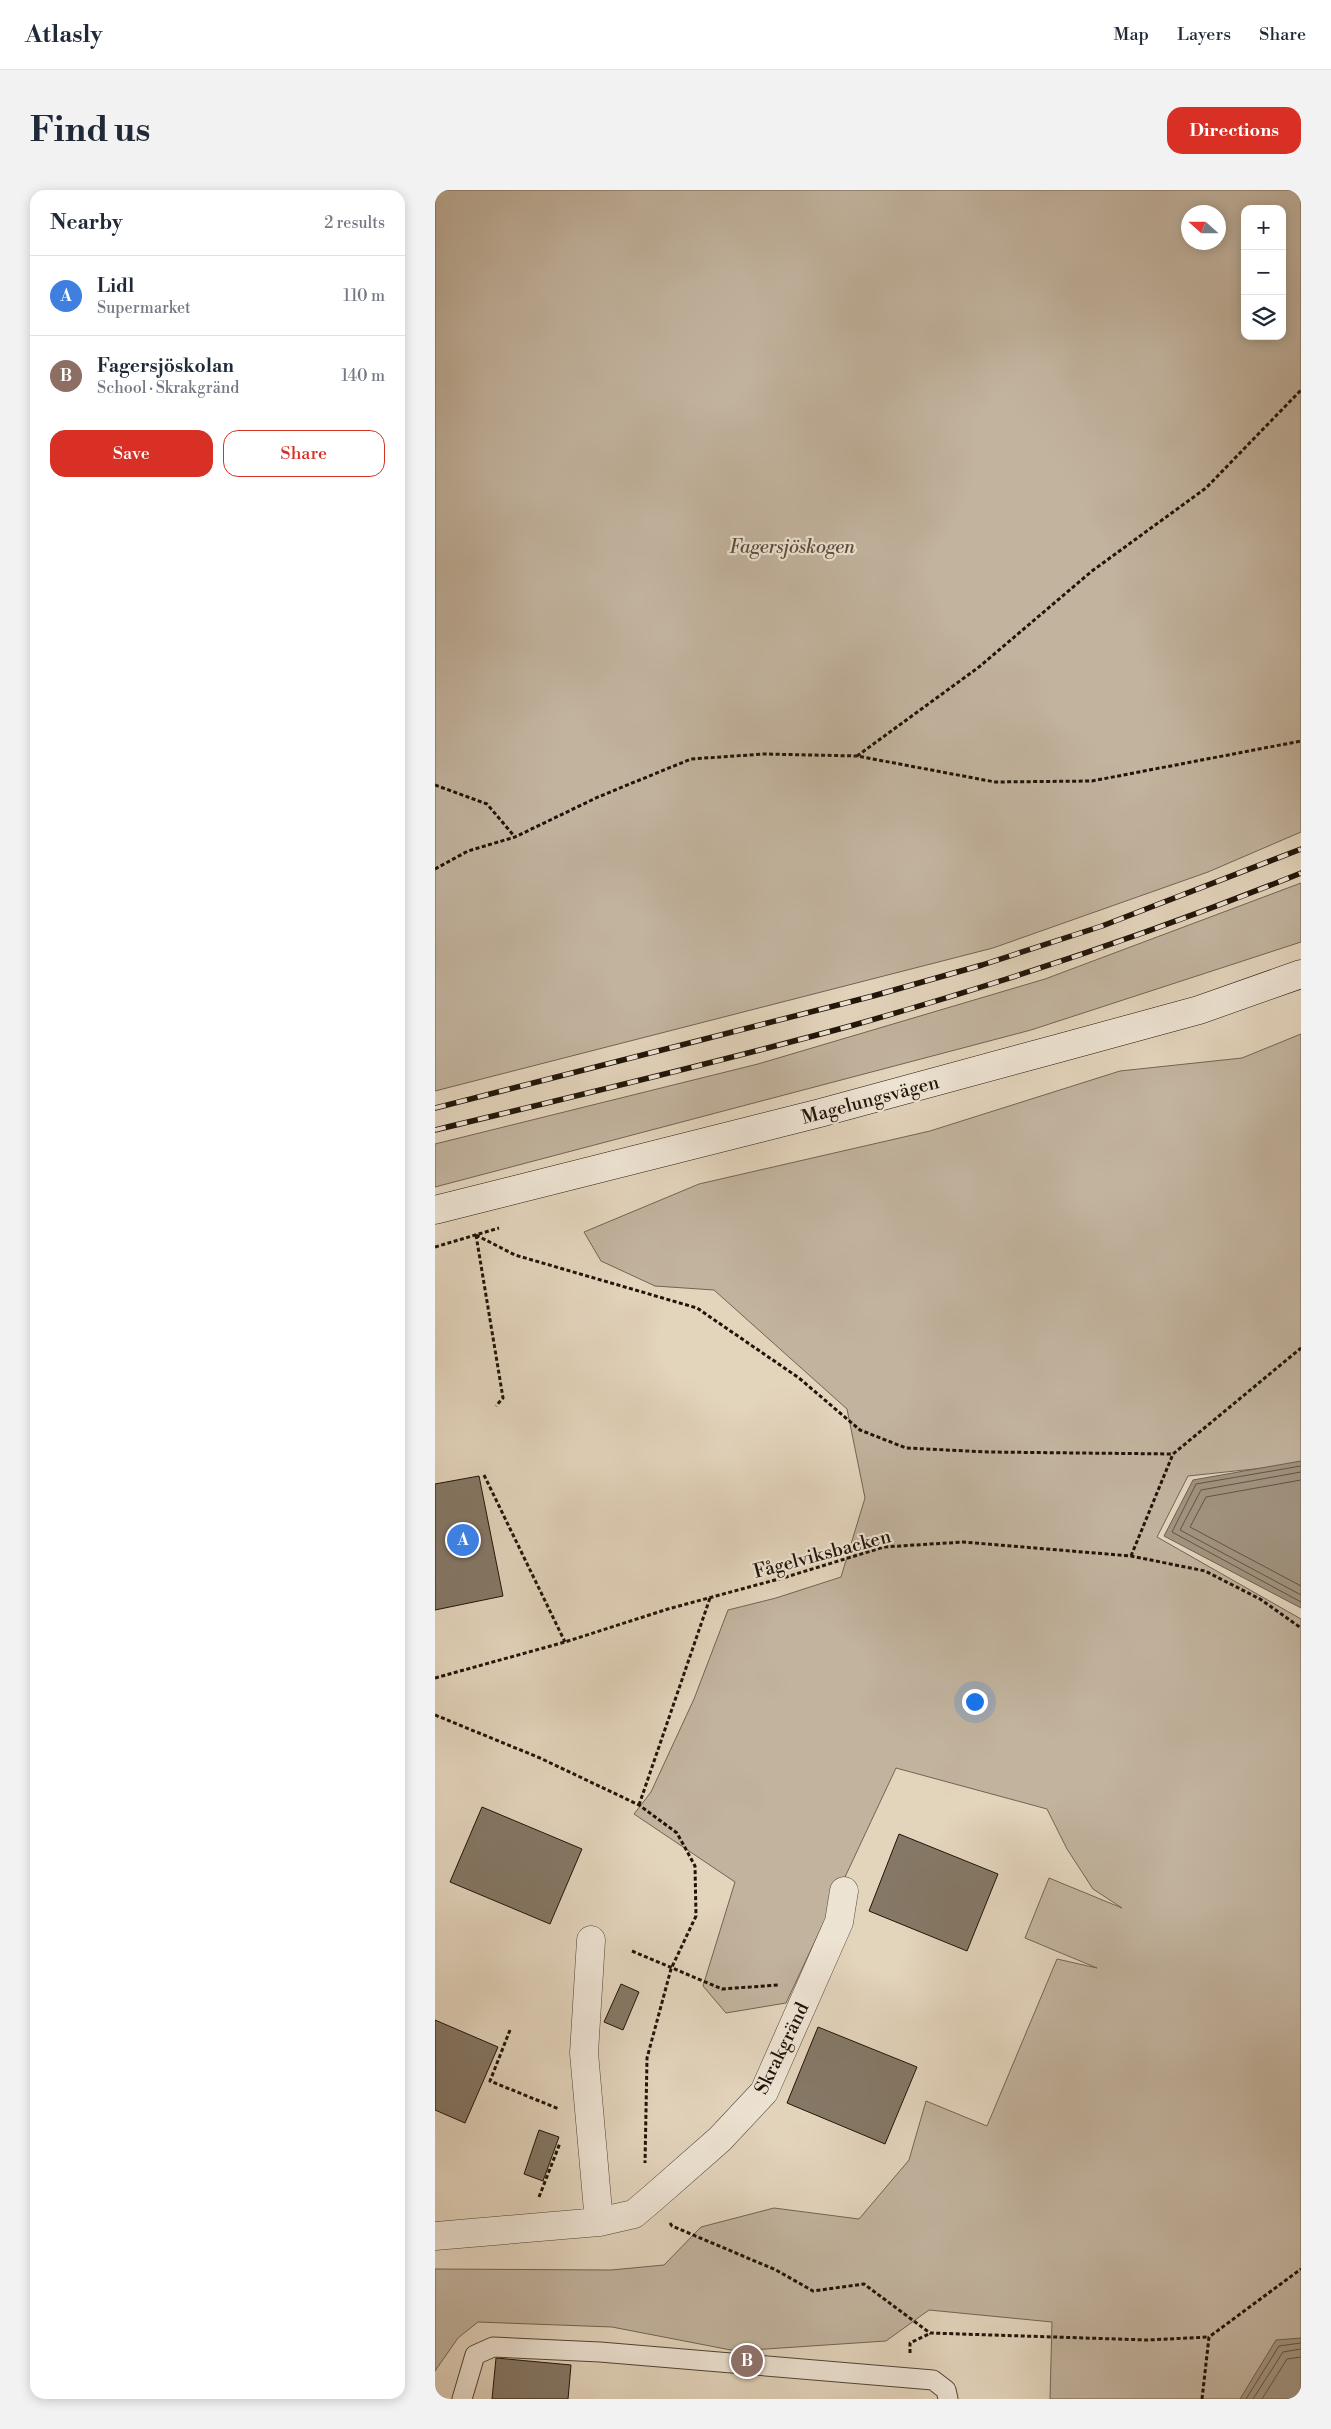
<!DOCTYPE html>
<html lang="en">
<head>
<meta charset="utf-8">
<style>
	:root { --surface:#fff; --page:#f2f2f3; --text:#1f2937; --muted:#747a83; --line:#e0e1e3; --accent:#d93025 }
	body { margin:0; font-family:"Libre Bodoni",serif; background:var(--page); color:var(--text) }
	.controls { position:absolute; right:15px; top:15px; display:grid; overflow:hidden; border-radius:10px; box-shadow:0 2px 12px #0003 }
	.controls button { width:45px; height:45px; display:grid; place-items:center; padding:0; border:0; border-bottom:1px solid var(--line); background:var(--surface); color:var(--text); font:25px sans-serif }
	.compass { position:absolute; left:746px; top:15px; width:45px; height:45px; border-radius:50%; background:var(--surface); box-shadow:0 2px 12px #0003; rotate:291deg }
	.you { position:absolute; left:539px; top:1511px; width:18px; height:18px; margin:-12px; border:4px solid #fff; border-radius:50%; background:#1a73e8; box-shadow:0 0 0 8px #1a73e833 }
	.badge { display:grid; place-items:center; width:32px; height:32px; border-radius:50%; background:var(--accent); color:#fff; font-size:16px; font-weight:700 }
	.pin { position:absolute; translate:-50% -50%; border:2px solid #fff; box-shadow:0 1px 5px #0006 }
	.list { margin:0; padding:0; list-style:none }
	h2 { display:flex; justify-content:space-between; align-items:center; height:65px; margin:0; padding:0 20px; font-size:21px }
	h2 small { font-size:16px; font-weight:400; color:var(--muted) }
	.list li { display:grid; grid-template-columns:32px 1fr auto; gap:15px; align-items:center; box-sizing:border-box; height:80px; padding:0 20px; border-top:1px solid var(--line) }
	.list b { display:block; font-size:19px; white-space:nowrap }
	.list p { margin:0; font-size:16px; white-space:nowrap; color:var(--muted) }
	.list em { font-size:16px; font-style:normal; color:var(--muted) }
	.actions { display:flex; gap:10px; padding:15px 20px }
	.actions a { flex:1; padding:11px 0; border:1px solid var(--accent); border-radius:15px; text-align:center; font-size:18px; color:var(--accent) }
	.actions .main { background:var(--accent); color:#fff }
	.icon { flex:none; width:28px; height:28px; fill:none; stroke:currentColor; stroke-width:2; stroke-linecap:round; stroke-linejoin:round }
	.map { position:relative; flex:none; width:866px; height:2209px; overflow:hidden; border-radius:15px }
	header { display:flex; align-items:center; gap:30px; box-sizing:border-box; height:70px; padding:0 25px; background:var(--surface); border-bottom:1px solid var(--line) }
	header strong { font-size:24px }
	nav { display:flex; gap:28px; margin-inline-start:auto; font-size:18px }
	.intro { display:flex; align-items:center; justify-content:space-between; box-sizing:border-box; height:120px; padding:0 30px }
	h1 { margin:0; font-size:35px }
	.button { padding:12px 22px; border-radius:15px; background:var(--accent); color:#fff; font-size:18px; font-weight:700 }
	main { display:flex; gap:30px; padding:0 30px }
	aside { flex:1; background:var(--surface); border-radius:15px; box-shadow:0 2px 12px #0003 }
	.map>svg:first-child { display:block }
	.green { fill:#c2b39e; stroke:#716454; fill-rule:evenodd }
	.water { fill:#a1937f; stroke:#6d6050 }
	.lines { fill:none; stroke-linecap:round; stroke-linejoin:round }
	.shore { stroke:#605444; stroke-width:1 }
	.building { fill:#857866; stroke:#201409 }
	.service-casing { stroke:#514436; stroke-width:21 }
	.minor-casing { stroke:#514436; stroke-width:29 }
	.secondary-casing { stroke:#201409; stroke-width:29 }
	.path { stroke:#201409; stroke-width:3; stroke-dasharray:4 2.5; stroke-linecap:butt }
	.service { stroke:#ede3d3; stroke-width:19 }
	.minor { stroke:#ede3d3; stroke-width:28 }
	.secondary { stroke:#ede3d3; stroke-width:28 }
	.rail-casing { stroke:#201409; stroke-width:5.5 }
	.rail { stroke:#ede3d3; stroke-width:4; stroke-dasharray:11; stroke-linecap:butt }
	.labels { text-anchor:middle; stroke-width:4.5; stroke-linejoin:round; paint-order:stroke }
	.park-label { font-size:19px; font-style:italic; fill:#594c3d; stroke:#ede3d3 }
	.street-label { font-size:19px; fill:#201409; stroke:#ede3d3 }
</style>
</head>
<body>
<header>
<strong>Atlasly</strong>
<nav><a>Map</a><a>Layers</a><a>Share</a></nav>
</header>
<div class="intro"><h1>Find us</h1><a class="button">Directions</a></div>
<main>
<aside>
<h2>Nearby<small>2 results</small></h2>
<ul class="list">
<li><span class="badge" style="background:#3f7fe0">A</span><div><b>Lidl</b><p>Supermarket</p></div><em>110 m</em></li>
<li><span class="badge" style="background:#8d6e63">B</span><div><b>Fagersjöskolan</b><p>School · Skrakgränd</p></div><em>140 m</em></li>
</ul>
<div class="actions"><a class="main">Save</a><a>Share</a></div>
</aside>
<div class="map">
<svg width="866" height="2209" viewBox="0 0 866 2209">
	<rect width="100%" height="100%" fill="#e3d4bc"/>
	<filter id="stains"><feTurbulence type="fractalNoise" baseFrequency=".004" numOctaves="4"/><feColorMatrix values="0 0 0 0 .2 0 0 0 0 .09 0 0 0 0 .02 0 0 0 .5 -.17"/></filter>
	<radialGradient id="worn" r=".72"><stop offset=".6" stop-color="#630" stop-opacity="0"/><stop offset="1" stop-color="#630" stop-opacity=".3"/></radialGradient>
	<path class="green" d="M0,0H866V642L773,682L558,758L0,901ZM810,19H847V146H810ZM754,22H784V52H754Z
		M866,693V752L596,840L0,997V954L323,874L610,789Z
		M866,844V1274L753,1286L722,1347L866,1429V2209H615L617,2132L494,2120L451,2151L301,2161L177,2137L43,2132L23,2148L0,2181V2079L176,2080L229,2075L266,2037L339,2018L424,2029L474,1970L491,1911L552,1936L622,1769L662,1778L590,1748L614,1688L687,1718L658,1699L632,1659L612,1619L461,1578L351,1813L291,1823L268,1796L300,1692L199,1624L216,1602L259,1509L293,1420L341,1408L406,1387L430,1308L412,1219L279,1100L220,1096L166,1071L149,1042L264,994L495,941L685,881L807,868Z"/>
	<path class="water" d="M866,1271V1418L729,1346L758,1290Z
		M866,2148V2209H805L841,2150Z"/>
	<g class="lines">
		<path class="shore" d="M866,1276L761,1294L737,1342L866,1412
			M866,1282L766,1300L745,1340L866,1405
			M866,1290L771,1307L755,1337L866,1396
			M811,2209L844,2156L866,2153
			M818,2209L848,2162L866,2159
			M827,2209L852,2169L866,2167"/>
	</g>
	<path class="building" d="M44,1286L68,1406L0,1420V1294Z
		M47,1617L147,1659L115,1734L15,1692Z
		M464,1644L563,1684L532,1761L434,1721Z
		M186,1794L204,1802L188,1840L169,1832Z
		M0,1830L63,1857L30,1933L0,1920Z
		M383,1837L482,1877L450,1954L352,1913Z
		M104,1940L124,1947L108,1991L89,1984Z
		M61,2168L136,2175L133,2209H57Z"/>
	<g class="lines">
		<g class="service-casing">
			<path id="service" d="M27,2209L40,2165L58,2157L165,2162L498,2190L511,2200L513,2209"/>
		</g>
		<g class="minor-casing">
			<path id="minor" d="M156,1750L149,1863L164,2032
				M0,2046L164,2032L199,2024L219,2007L285,1949L329,1902L404,1732L409,1701"/>
		</g>
		<g class="secondary-casing">
			<path id="secondary" d="M0,1020L385,923L621,859L764,820L866,784"/>
		</g>
		<path class="path" d="M422,566L544,477L657,381L771,298L866,200
			M0,595L52,614L80,647
			M0,679L33,661L80,647L163,607L256,569L329,564L422,566L560,592L657,591L866,551
			M41,1045L80,1065L262,1118L364,1188L425,1240L471,1258L553,1262L738,1264
			M41,1045L68,1208L61,1216
			M0,1057L64,1038
			M49,1285L130,1452
			M696,1366L738,1264L866,1158
			M0,1488L130,1452L233,1419L351,1387L449,1357L528,1352L696,1366L770,1381L825,1409L866,1438
			M0,1525L105,1568L204,1615L242,1643L260,1676L261,1726L236,1779L212,1868L210,1973
			M204,1615L275,1408
			M197,1761L287,1799L343,1795
			M75,1840L55,1891L124,1919
			M104,2007L125,1953
			M235,2033L237,2036L341,2080L378,2101L429,2094L495,2143L712,2150L774,2147
			M475,2163V2153L494,2144
			M767,2209L774,2147L866,2079"/>
		<use href="#service" class="service"/>
		<use href="#minor" class="minor"/>
		<use href="#secondary" class="secondary"/>
		<g class="rail-casing">
			<path id="rail" d="M0,918L438,806L547,775L667,736L866,659
				M0,940C140,906 280,873 419,835C570,792 720,742 866,683"/>
		</g>
		<use href="#rail" class="rail"/>
	</g>
	<g class="labels">
		<g class="park-label">
			<text x="357" y="363">Fagersjöskogen</text>
		</g>
		<g class="street-label">
			<text transform="translate(435 909) rotate(-15)" y="7">Magelungsvägen</text>
			<text transform="translate(387 1363) rotate(-15)" y="7">Fågelviksbacken</text>
			<text transform="translate(346 1858) rotate(-64)" y="7">Skrakgränd</text>
		</g>
	</g>
	<rect width="100%" height="100%" filter="url(#stains)"/>
	<rect width="100%" height="100%" fill="url(#worn)"/>
</svg>
<div class="controls">
<button>+</button>
<button>−</button>
<button><svg class="icon" aria-label="layers" viewBox="0 0 24 24"><path d="M12 4l9 5-9 5-9-5zM3 14l9 5 9-5"/></svg></button>
</div>
<svg class="compass" viewBox="-18 -18 36 36"><path d="M0-13l5 13h-10z" fill="#e53935"/><path d="M0 13l5-13h-10z" fill="#747a83"/></svg>
<div class="you"></div>
<div class="pin badge" style="left:28px;top:1350px;background:#3f7fe0">A</div>
<div class="pin badge" style="left:312px;top:2171px;background:#8d6e63">B</div>
</div>
</main>
</body>
</html>
